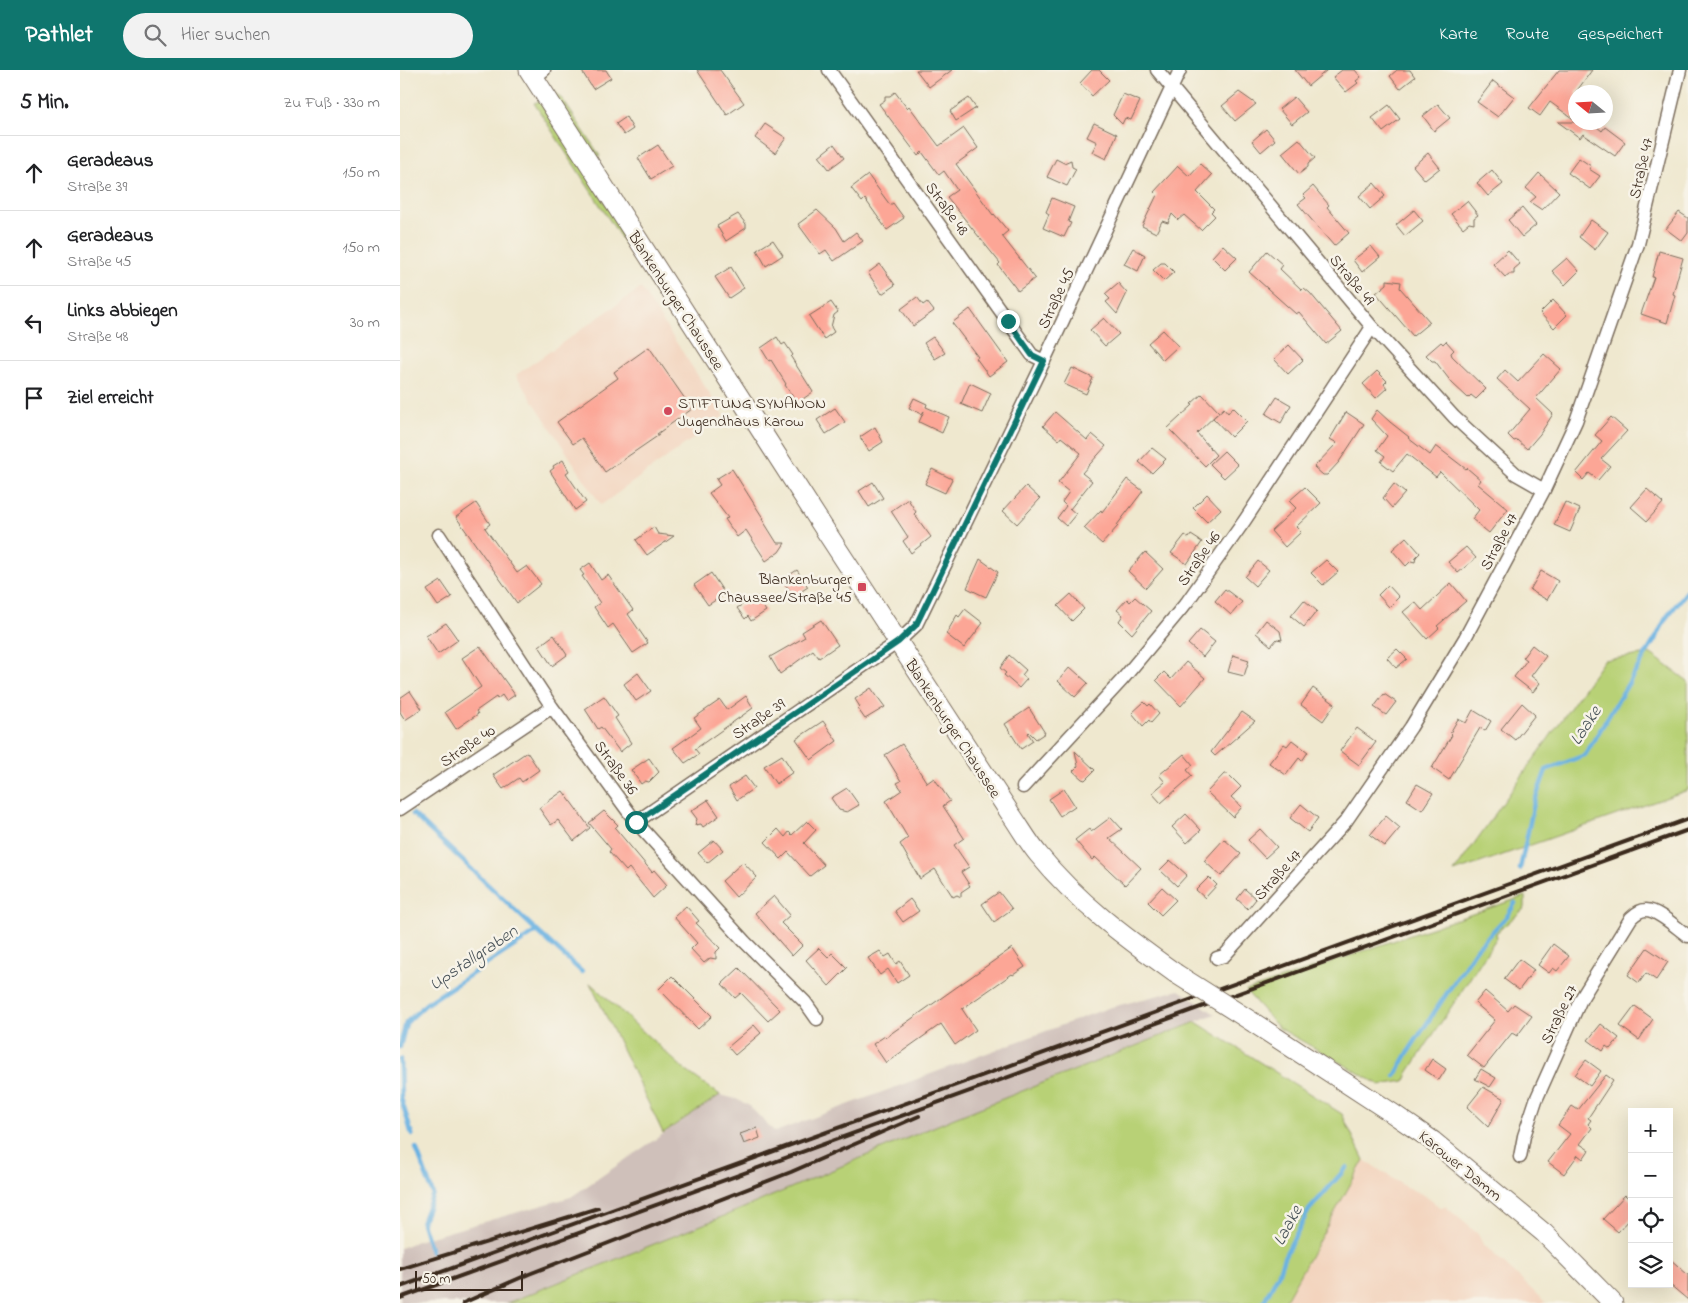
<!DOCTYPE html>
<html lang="de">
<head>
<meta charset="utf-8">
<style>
	:root { --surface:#fff; --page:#f2f2f2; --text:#202124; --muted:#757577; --line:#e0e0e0; --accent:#0f766e }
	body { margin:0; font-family:"Indie Flower",sans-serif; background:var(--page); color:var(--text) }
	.controls { position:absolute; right:15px; bottom:15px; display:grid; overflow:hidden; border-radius:0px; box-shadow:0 5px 20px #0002 }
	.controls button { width:45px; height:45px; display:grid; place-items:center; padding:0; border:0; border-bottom:1px solid var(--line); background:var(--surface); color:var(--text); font:25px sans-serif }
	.compass { position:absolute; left:1168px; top:15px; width:45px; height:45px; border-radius:50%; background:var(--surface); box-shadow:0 5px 20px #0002; rotate:288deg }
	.scale { position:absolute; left:15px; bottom:12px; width:108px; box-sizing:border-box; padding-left:5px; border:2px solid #3b2a1e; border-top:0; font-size:14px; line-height:18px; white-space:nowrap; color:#3b2a1e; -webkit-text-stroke:4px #f7f3e8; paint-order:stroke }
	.stop { position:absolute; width:15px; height:15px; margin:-11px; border:4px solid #0f766e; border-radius:50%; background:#fff }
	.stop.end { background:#0f766e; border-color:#fff; box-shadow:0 1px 5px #0008 }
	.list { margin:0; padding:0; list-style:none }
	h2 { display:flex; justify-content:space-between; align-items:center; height:65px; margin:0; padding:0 20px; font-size:21px }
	h2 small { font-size:16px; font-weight:400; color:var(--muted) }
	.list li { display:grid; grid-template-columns:32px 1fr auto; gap:15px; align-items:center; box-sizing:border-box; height:75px; padding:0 20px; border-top:1px solid var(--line) }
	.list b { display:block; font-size:19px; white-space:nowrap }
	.list p { margin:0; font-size:16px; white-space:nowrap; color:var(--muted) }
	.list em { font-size:16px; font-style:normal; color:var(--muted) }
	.icon { flex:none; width:28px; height:28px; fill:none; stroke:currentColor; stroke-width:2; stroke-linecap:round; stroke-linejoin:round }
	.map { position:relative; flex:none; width:1288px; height:1233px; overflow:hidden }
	header { display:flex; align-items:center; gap:30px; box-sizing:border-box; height:70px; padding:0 25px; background:var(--accent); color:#fff }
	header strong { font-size:24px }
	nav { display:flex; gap:28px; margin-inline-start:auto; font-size:18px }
	.search { width:350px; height:45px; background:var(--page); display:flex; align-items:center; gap:12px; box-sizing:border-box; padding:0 18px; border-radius:28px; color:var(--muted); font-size:19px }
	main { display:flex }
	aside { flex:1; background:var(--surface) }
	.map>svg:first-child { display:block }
	.built { fill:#f3d4be }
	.industrial { fill:#cfc0ba }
	.green { fill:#b8d176; stroke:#7a7e4a }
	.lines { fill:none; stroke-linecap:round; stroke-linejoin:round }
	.stream { stroke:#6ab2e2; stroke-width:4.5 }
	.building { fill:#fca696 }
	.minor-casing { stroke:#7a6c5c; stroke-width:15 }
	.secondary-casing { stroke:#7a6c5c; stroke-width:21 }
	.minor { stroke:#fff; stroke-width:12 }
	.secondary { stroke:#fff; stroke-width:19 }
	.rail { stroke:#3b2a1e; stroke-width:4 }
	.secondary-bridge-casing { stroke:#7a6c5c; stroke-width:21; stroke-linecap:butt }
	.secondary-bridge { stroke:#fff; stroke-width:19 }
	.route { stroke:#0f766e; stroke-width:6 }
	.poi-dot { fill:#d1495b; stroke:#f7f3e8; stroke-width:2 }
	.labels { text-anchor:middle; stroke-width:5; stroke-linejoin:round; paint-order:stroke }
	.street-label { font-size:16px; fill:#3b2a1e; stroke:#f7f3e8 }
	.poi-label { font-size:16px; fill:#3b2a1e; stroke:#f7f3e8; text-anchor:start }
	.water-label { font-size:18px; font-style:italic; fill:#495359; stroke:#f7f3e8 }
</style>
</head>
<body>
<header>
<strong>Pathlet</strong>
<div class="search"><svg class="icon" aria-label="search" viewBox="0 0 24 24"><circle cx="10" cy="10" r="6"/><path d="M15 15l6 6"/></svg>Hier suchen</div>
<nav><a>Karte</a><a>Route</a><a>Gespeichert</a></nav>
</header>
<main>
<aside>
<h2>5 Min.<small>Zu Fuß · 330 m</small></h2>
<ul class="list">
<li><svg class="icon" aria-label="ahead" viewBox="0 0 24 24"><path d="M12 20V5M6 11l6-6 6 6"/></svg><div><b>Geradeaus</b><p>Straße 39</p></div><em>150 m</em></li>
<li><svg class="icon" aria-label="ahead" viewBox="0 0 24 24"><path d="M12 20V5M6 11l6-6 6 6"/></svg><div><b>Geradeaus</b><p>Straße 45</p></div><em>150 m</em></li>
<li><svg class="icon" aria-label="left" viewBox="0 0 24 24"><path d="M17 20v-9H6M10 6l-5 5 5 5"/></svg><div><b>Links abbiegen</b><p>Straße 48</p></div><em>30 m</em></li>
<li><svg class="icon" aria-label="arrive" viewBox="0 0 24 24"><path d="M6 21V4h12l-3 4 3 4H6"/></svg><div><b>Ziel erreicht</b></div></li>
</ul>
</aside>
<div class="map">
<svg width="1288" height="1233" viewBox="0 0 1288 1233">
	<rect width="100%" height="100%" fill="#f7f3e8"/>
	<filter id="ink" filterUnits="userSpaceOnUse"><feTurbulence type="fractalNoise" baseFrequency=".02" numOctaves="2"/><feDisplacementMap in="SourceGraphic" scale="10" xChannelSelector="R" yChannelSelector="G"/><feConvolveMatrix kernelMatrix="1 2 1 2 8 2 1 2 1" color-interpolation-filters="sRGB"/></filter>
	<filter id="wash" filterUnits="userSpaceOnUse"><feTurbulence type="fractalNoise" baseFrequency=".0096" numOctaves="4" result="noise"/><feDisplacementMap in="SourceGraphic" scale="20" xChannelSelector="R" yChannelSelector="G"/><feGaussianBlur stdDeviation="1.12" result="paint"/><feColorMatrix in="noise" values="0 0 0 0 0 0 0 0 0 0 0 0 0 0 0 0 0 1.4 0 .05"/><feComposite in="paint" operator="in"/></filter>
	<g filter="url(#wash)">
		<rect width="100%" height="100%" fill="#efe8cf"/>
		<path class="built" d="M241,218L324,346L201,435L116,305Z
			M964,1090L1006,1117L1024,1125L1041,1138L1045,1136L1078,1164L1083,1174L1146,1233H884Z"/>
		<path class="industrial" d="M779,920L815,944L552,1049L339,1140L107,1233H0V1178L20,1170L171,1127L320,1025L336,1029L348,1035L375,1062L708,938Z"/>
		<path class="green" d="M151,20L163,30L200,86L193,87Z
			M140,31L272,237L269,242L134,33Z
			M1251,584L1288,611V720L1054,802L1204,590Z
			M1125,826V838L1096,863L1097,867L1008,1003L1005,1011L980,1015L879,958L846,921Z
			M190,913L285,1000L320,1025L263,1063Z
			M796,952L942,1044L964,1090L884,1233H107L339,1140L552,1049Z"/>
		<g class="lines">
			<path class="stream" d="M1120,799L1134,733L1146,700L1185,685L1257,566L1266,548L1288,520
				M137,861L182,902
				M0,977L6,953L26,934L137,861L13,744
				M0,989L1,1028L12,1065
				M995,1006L1010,979L1076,879L1108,845L1115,833
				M16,1078L33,1124L22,1153L31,1182
				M863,1233L878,1205L884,1187L909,1140L947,1097"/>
		</g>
		<g id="blocks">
			<path class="building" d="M181,0H206L211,8L193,19Z
				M297,0H320L344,33L327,45Z
				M516,0H552L529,17Z
				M692,0H699L709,10L692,26L680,13Z
				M895,0H927L908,16Z
				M942,0H955L961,7L956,11L958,13L946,22L933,7Z
				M997,0H1010L1015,7L1000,19L990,6Z
				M1159,0H1192L1176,22V51L1150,32L1140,46L1129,38Z
				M1093,11L1114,27L1098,47L1077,32Z
				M495,22L507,38L509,36L539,76L564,58L578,78L556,94L593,145L594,144L608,161L602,166L635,208L618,221L598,195L600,193L547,127L557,120L544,101L539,105L522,82L518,86L479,34L485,30V26H490Z
				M839,22L856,34L835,51L822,36Z
				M723,24L740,31L731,50L725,48L722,54L713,45Z
				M894,27L907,42L892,54L879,39Z
				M569,28L576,38L556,51L550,41Z
				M1038,34L1050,48L1034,61L1023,46Z
				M989,35L1000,49L983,62L972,48Z
				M226,47L233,59L224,65L216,54Z
				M1158,52H1191L1202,61L1205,57L1225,72L1215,86L1183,64L1180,68Z
				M694,53L717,64L706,89L692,82L697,72L687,67Z
				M365,54L386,68L375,83L355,68Z
				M866,59L875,70L861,82L852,71Z
				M899,69L915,88L908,94V97L899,104L882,83Z
				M434,74L444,88L429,99L419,86Z
				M258,75L272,96L251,109L238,88Z
				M1028,83L1040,98L1025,110L1013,96Z
				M1179,88L1191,96L1189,99L1200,106L1190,119L1168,103Z
				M656,89L664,93L671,90L672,97L676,99L667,116L647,107Z
				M800,94L812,105L797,122L814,139L811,142L815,146L801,160L784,145L778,150L772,144L768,153L762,151L756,163L742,156L757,125L754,122L778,96L789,106Z
				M1092,100L1103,114L1088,126L1077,113Z
				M1139,103L1159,122L1142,140L1130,132L1136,127L1126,118Z
				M468,105L490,135L493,133L504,148L487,160L465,129L462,132L451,118Z
				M974,113L985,126L970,139L959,126Z
				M913,116L929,135L927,137L949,163L934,176L898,134L906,128L903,125Z
				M652,128L674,137L668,152L671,153L664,167L643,158L649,144L646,142Z
				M1067,131L1078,145L1074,148V154L1069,153L1063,158L1051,144Z
				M1122,138L1136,155L1122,167L1108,150Z
				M417,140L436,158L444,171L456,162L463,171L434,191L426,180L420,184L398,154Z
				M1014,140L1023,151L1005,166L996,155Z
				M1279,142L1288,148V163L1282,171L1266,159Z
				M338,144L346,154V158L326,171L317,156Z
				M1191,150L1208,162L1195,180L1179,167Z
				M373,170L383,185L366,196L357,180Z
				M823,175L837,188L825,200L812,187Z
				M971,176L980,187L962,202L953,190Z
				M733,178L745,185L738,201L724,194Z
				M1108,180L1120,194L1114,199V204H1109L1105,207L1093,194Z
				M867,181L883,195L880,199L902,220L904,218L910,223L942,261L926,274L899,242L896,244L849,202Z
				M1259,181L1283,188L1273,224L1275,225L1267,253L1241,244L1254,207H1252Z
				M1167,188L1179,201L1165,215L1152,201Z
				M761,193H765L774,202L764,211L753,200Z
				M480,194L495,215L482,224L468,203Z
				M331,197L344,218L329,228L315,207Z
				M987,210L1001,212L1000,218L1030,252L1013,266L976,223L987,214Z
				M718,213L727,223L717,244L706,232L710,229L705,224Z
				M517,227L523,235L527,232L534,241L513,256L501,239Z
				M1153,230L1167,245L1154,258L1140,243Z
				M431,232L438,242L434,245L431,257L434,262L424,269L409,246Z
				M570,239L608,292L589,306L576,288L578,287L552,253Z
				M704,248L719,264L705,276L690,260Z
				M763,260L778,276L763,290L748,273Z
				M377,267L382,275L385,273L393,285L391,287L413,322L397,333L385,315L386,314L371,290L369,291L361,278Z
				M533,267L545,283L535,289L524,273Z
				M1046,271L1054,280L1051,283L1052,286L1086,319L1076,329L1071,325L1068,328L1052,313L1035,291H1032L1026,285L1041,272L1043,274Z
				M889,275L903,290L888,304L874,289Z
				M249,277L292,339L257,364L259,365L205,402L182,368L173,374L157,352L218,308L214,302Z
				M1144,284L1161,299L1136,328L1153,344L1140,364L1127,379L1117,370L1114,371L1108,365L1130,339L1097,309L1105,300L1118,312Z
				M672,298L693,308L686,324L664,314Z
				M977,301L987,311L984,314L987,318L976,328L963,314Z
				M570,313L591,323L582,343L561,334Z
				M802,324L819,342L797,363L816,385L805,396L768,358L793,335L791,334Z
				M877,327L891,335L881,353L866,344Z
				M514,328L527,334L526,337L549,347L542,363L519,352L524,341L522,344L509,338Z
				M833,337L847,351L831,367L813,348L824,338L828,343Z
				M435,338L445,352L426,364L417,350Z
				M977,340L990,352L1009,367L1008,368L1030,385L1036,376L1066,399L1067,398L1081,410L1078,414L1108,439L1089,463L1072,449L1079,440L1040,402L1036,407L1007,384L993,401L981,392L985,386L977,380L987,366L971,349Z
				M655,342L687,370L692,364L706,376L682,403L692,411L670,439L669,438L676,444L666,456L657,448L666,436L662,432L669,422L658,413L681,383L661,367L659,370L643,356Z
				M946,342L964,354L939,392L927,405H923L914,397L937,373L930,369Z
				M1211,347L1227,361L1201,389L1210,396L1198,410L1189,403L1183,410L1176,403L1202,371L1195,365Z
				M475,357L483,372L469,381L460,367Z
				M752,378L766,389L752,403L739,392Z
				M824,381L838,395L824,408L810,394Z
				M163,390L169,401L166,403L186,432L175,440L150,401L154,398L153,396Z
				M332,399L363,448L362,449L377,473H385L379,482L366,491L346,460L337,467L325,449L328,448L309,423L320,415L316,409Z
				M532,399L552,409L545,423L525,414Z
				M727,409L743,421L717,455L718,456L702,474L684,458L701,440L702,442Z
				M473,412L483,428L469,437L459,421Z
				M994,414L1005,423L992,438L983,428Z
				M626,416L640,429L617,454L603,441Z
				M905,417L921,433L896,457L901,462L885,477L871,461L896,438L889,431Z
				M1247,419L1263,433L1247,451L1231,437Z
				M807,424L821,439L807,452L793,438Z
				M508,429L516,442L514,444L531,467L511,483L503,471L508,467L491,441Z
				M1165,432L1180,439L1170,462L1154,455Z
				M76,433L90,454L85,458L117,503L127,496L141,514L117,533L56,447Z
				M254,457L258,464L274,466L247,485L236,470Z
				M785,465L789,468L791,465L802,472L787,494L771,483Z
				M1006,467L1020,483L1016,487L1015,492L1011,491L1006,496L992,480Z
				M1066,477L1076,488L1058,503L1048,492Z
				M745,482L763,499L746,518L728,501Z
				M580,489L598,502L586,527L567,518Z
				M926,490L938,502L923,515L911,503Z
				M858,491L869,500L855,516L845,507Z
				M190,493L201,510L208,505L233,540L228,544L248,573L233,583L213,554L208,558L194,537L200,533L182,506L184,505L180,500Z
				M397,500L408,517L394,526L382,510Z
				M1141,501L1158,511L1147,530L1130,520Z
				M311,503L325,524L308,535L294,515Z
				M41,511L52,527L38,536L27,520Z
				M1051,513L1066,531L1037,556L1039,558L1027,569L1003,542L1015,532L1022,540Z
				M988,515L999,527L989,537L978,525Z
				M825,519L842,532L831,545L815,531Z
				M671,524L684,539L672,551L658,536Z
				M356,526L366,541L351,551L348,546L345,549L337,538Z
				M735,527L751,541L732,564L719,551L723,545L717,540L727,529L730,532Z
				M904,530L917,541L904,557L891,546Z
				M565,539L583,553L564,578L546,564L557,545L559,547Z
				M421,550L438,575L419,588L413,580L380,604L370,587L405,567L402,562Z
				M866,550L880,561L882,570L877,569L871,576L856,563Z
				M46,553L58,570L38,584L26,566Z
				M800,560L815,572L803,587L788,574Z
				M154,565L167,585L152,596L139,576Z
				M1132,575L1146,586L1131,606L1140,613L1133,622L1114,607L1127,590L1123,587Z
				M80,576L115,625L106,631L102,625L97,629L96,627L76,641L78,644L56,659L45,642L81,617L62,588Z
				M997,579L1007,589L996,598L987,588Z
				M609,585L626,600L622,605L627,609L619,618L604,605L606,603L600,598Z
				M833,585L849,590L844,606L828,602Z
				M786,592L805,608L781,636L756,610L764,602L771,609Z
				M670,597L688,613L675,627L658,611Z
				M238,603L251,621L236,631L224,614Z
				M471,618L485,637L465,649L458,639L460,637L455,629Z
				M913,618L935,634L923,651L901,635Z
				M10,621L22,639L5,650L0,642V628Z
				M984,624L996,632L986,645L974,637Z
				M204,626L218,646L215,648L231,673L220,682L201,657L198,659L185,639Z
				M346,626L353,638L295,679L299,684L285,693L273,678L301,658L294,648L320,630L327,640Z
				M744,632L748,636L750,634L759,644L751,653L749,650L743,656L732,643Z
				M1122,633L1135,645L1115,670L1101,659Z
				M629,638L645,663L636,669L629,662L628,663L633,671L621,679L605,654Z
				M1073,640L1091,651L1085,661L1080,658L1049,710L1032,698L1052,665L1050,663L1058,649L1066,653Z
				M842,642L855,651L815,686L811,682Z
				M423,651L437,671L411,690L396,669Z
				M957,658L976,672L959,695L940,681Z
				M892,670L908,682L902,691L899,688L886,705L869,693L884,674L887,676Z
				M502,674L527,713L534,708L550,731L543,736L564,768L554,775L569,797L561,802L570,816L561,822V827L557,825L553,827L535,799L520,809L500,774L508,768L486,731L502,720L497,713L501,711L485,685Z
				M675,681L695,700L685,710L682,709L673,701L678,696Z
				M127,682L139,700L122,712L119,708L103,719L93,705Z
				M784,684L793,695L787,700L792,706L761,733L752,723L765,712L759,705Z
				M382,685L393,702L376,714L364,696Z
				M249,688L259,702L249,712L245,711L241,714L231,700Z
				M824,704H828L841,717L831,727L842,737L833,747L807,722Z
				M345,706L354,718L337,730L329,717Z
				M1017,714L1033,723L1022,740L1007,730Z
				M447,718L459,735L447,742L439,740L431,728Z
				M664,719L675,736L660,746L649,729Z
				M163,721L190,758L174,771L158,750L151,755L139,738Z
				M308,730L319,746L303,757L301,754L295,755L297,749L291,741Z
				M901,734L918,748L908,762L890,748Z
				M204,741L218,755L215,758L252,802L254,800L267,815L253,828L229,798L226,801L209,782L211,779L189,753Z
				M786,744L801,760L787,773L772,757Z
				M986,746L1000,758L985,776L970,765Z
				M711,747L722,759L709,768L741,798L725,815L695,787L692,790L675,770L689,759L691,762Z
				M407,751L416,760L404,773L424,795L410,806L388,782L381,789L365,772L378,759L385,767L389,762L392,765Z
				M860,759L877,777L865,788L848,770Z
				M824,769L841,784L821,806L804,791Z
				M314,770L323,780L307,793L298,783Z
				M770,790L787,805L777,816L760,800Z
				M343,792L357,807L336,827L322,811Z
				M809,807L817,815L805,828L796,820Z
				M762,817L776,830L761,845L748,832Z
				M845,819L856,829L848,839L837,829Z
				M599,822L612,839L594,852L582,834Z
				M374,826L390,845L381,853L403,875L392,886L355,843Z
				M510,829L519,841L503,852L495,841Z
				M286,836L299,851L296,853L320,878L316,882V889L310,888L304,893L291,879L297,873L274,847Z
				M1153,874L1169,886L1157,901L1153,898L1149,903L1138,895Z
				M419,878L428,887L432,883L447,898L429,916L406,890Z
				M612,878L625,897L613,905L612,904L562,939L576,960L555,975L541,954L486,993L473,974L485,966L486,967Z
				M1247,878L1268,892L1256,910L1246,903L1239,913L1228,905Z
				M480,881L485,887L490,884L496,894L500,891L509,905L497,913L488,899L480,905L468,888Z
				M1119,889L1134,900L1119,920L1104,909Z
				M339,898L380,940L368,951L341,923L335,928L322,914Z
				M272,906L312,946L298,959L259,919Z
				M1085,921L1108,941L1114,934L1132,946L1117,966L1112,963L1084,998L1067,985L1095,950L1075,933Z
				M1235,936L1253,949L1239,970L1220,956Z
				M1201,954L1219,968L1210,979L1206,976L1203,981L1188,970Z
				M354,955L361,963L335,985L328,977Z
				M1032,989L1046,999L1039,1010L1025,1000Z
				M1186,990L1201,1001L1190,1016L1175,1005Z
				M1081,999L1096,1008L1090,1017L1075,1009Z
				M1206,1005L1213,1010L1188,1048L1191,1050L1188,1054L1192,1058L1180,1074L1189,1080L1183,1089L1178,1085L1164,1104L1148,1092L1170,1064L1158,1055L1172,1036L1178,1040Z
				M1083,1017L1104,1029L1088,1057L1067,1037Z
				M357,1058L360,1068L344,1074L340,1064Z
				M1225,1125L1232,1131V1147L1218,1162L1203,1149Z
				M1269,1188L1288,1205V1230L1269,1214Z"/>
		</g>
	</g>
	<g filter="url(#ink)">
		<use href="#blocks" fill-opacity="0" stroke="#7a6c5c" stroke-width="1"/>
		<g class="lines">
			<g class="minor-casing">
				<path id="minor" d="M429,0L632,285L644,291
					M757,0L972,257L1054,347L1116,404L1144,420
					M134,8L144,0
					M39,465L152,637L236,752L345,872L405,932L417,949
					M623,717L722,610L787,532L845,450L972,257
					M0,739L152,637
					M236,752L498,572L516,555L644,291L780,0
					M817,888L824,886L946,751L1011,657L1065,568L1144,420L1176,351L1238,174L1280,0
					M1120,1087L1124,1066L1136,1030L1181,929L1231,848C1235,844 1240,840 1246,840C1258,840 1278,859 1288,866"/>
			</g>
			<g class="secondary-casing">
				<path id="secondary" d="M129,0L425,460L610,743C620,757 628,772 639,785C677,832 726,868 775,903
					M854,953L992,1043L1033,1071L1144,1163L1213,1233"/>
			</g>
			<use href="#minor" class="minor"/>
			<use href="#secondary" class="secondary"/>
			<path class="rail" d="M0,1199L198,1138
				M0,1217L1288,749
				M0,1228L1288,760
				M63,1233L129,1204L391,1102L519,1046"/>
			<g class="secondary-bridge-casing">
				<path id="secondary-bridge" d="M775,903L854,953"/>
			</g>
			<use href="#secondary-bridge" class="secondary-bridge"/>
		</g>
	</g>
	<g class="lines" filter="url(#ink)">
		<path class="route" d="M236,752L498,572L516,555L644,291L632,285L608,251"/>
	</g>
	<g class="poi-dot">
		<circle cx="268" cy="341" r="5"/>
		<rect x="457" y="512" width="10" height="10" rx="2.5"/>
	</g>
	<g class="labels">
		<g class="street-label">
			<text transform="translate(1240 98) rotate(-77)" y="6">Straße 47</text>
			<text transform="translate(548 138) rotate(54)" y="6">Straße 48</text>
			<text transform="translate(953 209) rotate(50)" y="6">Straße 49</text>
			<text transform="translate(655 228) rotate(-65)" y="6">Straße 45</text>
			<text transform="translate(277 230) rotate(57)" y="6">Blankenburger Chaussee</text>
			<text transform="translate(1098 471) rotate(-62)" y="6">Straße 47</text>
			<text transform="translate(798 488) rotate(-55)" y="6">Straße 46</text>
			<text transform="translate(358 648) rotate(-34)" y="6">Straße 39</text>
			<text transform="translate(554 658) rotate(57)" y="6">Blankenburger Chaussee</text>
			<text transform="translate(67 675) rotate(-34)" y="6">Straße 40</text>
			<text transform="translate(217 697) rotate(54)" y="6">Straße 36</text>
			<text transform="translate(877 804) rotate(-48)" y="6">Straße 47</text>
			<text transform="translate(1158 944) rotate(-64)" y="6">Straße 27</text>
			<text transform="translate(1061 1095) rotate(39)" y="6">Karower Damm</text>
		</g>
		<g class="poi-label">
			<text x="278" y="338">STIFTUNG SYNANON<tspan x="278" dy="18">Jugendhaus Karow</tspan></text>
			<text x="452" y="514" text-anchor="end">Blankenburger<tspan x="452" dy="18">Chaussee/Straße 45</tspan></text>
		</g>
		<g class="water-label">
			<text transform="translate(1185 655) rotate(-57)" y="6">Laake</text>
			<text transform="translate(73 887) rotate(-34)" y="6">Upstallgraben</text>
			<text transform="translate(887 1155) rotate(-62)" y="6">Laake</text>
		</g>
	</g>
</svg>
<div class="controls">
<button>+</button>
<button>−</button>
<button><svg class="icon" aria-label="locate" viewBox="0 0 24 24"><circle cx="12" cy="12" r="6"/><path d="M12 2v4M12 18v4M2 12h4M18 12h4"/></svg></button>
<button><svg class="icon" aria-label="layers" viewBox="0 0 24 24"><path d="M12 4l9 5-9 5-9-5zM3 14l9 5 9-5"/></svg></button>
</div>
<svg class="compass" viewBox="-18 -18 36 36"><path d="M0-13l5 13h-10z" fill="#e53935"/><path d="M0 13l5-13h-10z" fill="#757577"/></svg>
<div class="scale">50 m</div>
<div class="stop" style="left:236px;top:752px"></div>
<div class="stop end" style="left:608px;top:251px"></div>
</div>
</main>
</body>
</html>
